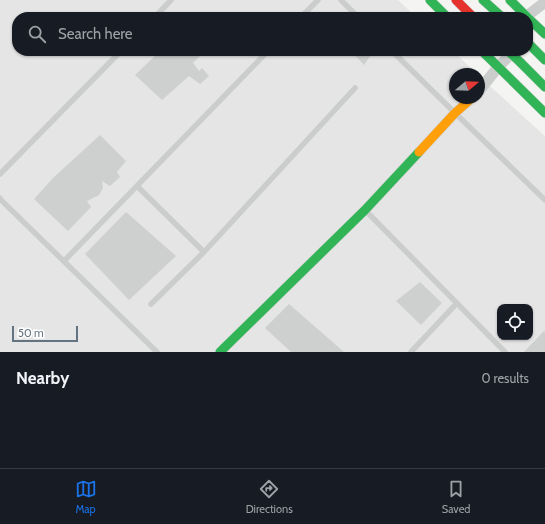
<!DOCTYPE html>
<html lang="en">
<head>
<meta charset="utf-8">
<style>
	:root { --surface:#171b24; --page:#20242c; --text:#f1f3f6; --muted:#9ea1a6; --line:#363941; --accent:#1a73e8 }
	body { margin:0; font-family:Cabin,sans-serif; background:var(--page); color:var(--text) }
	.controls { position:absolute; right:12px; bottom:12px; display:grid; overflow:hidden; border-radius:8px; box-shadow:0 1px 3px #0004 }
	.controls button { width:36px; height:36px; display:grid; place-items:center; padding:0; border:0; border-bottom:1px solid var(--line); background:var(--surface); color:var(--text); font:20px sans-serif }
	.compass { position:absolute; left:449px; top:68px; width:36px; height:36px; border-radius:50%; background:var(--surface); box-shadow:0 1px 3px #0004; rotate:71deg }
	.scale { position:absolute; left:12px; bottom:10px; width:66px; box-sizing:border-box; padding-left:4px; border:2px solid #647382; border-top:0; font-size:11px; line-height:14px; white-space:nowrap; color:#647382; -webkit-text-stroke:3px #fff; paint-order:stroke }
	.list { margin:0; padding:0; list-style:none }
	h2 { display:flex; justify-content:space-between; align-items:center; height:52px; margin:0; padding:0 16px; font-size:17px }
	h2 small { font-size:13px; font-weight:400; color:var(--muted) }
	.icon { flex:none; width:22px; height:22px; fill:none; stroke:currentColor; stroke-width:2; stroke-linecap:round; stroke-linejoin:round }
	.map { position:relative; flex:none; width:545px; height:352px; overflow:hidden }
	.search { position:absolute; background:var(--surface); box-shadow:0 1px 3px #0004; left:12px; right:12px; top:12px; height:44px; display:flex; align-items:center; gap:10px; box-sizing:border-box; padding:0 14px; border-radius:16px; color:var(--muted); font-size:15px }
	.sheet { height:116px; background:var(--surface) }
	nav { display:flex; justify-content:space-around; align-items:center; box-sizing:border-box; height:56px; border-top:1px solid var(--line); background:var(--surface); font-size:11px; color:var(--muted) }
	nav a { display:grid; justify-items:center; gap:2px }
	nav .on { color:var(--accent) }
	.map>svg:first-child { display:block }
	.built { fill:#e4e5e4; fill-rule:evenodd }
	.building { fill:#cecfcf }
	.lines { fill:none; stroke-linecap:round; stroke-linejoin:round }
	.fast-casing { stroke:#d0d2d2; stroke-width:10 }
	.slow-casing { stroke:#d0d2d2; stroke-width:10 }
	.jam-casing { stroke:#d0d2d2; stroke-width:10 }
	.lane { stroke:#cbcdcd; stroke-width:5.5 }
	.street { stroke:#cbcdcd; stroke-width:11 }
	.fast { stroke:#30b455; stroke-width:9 }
	.slow { stroke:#ff9f0a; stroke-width:9 }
	.jam { stroke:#e5322d; stroke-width:9 }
	.fast-bridge-casing { stroke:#d0d1d1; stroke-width:10; stroke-linecap:butt }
	.fast-bridge { stroke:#30b455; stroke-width:9 }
</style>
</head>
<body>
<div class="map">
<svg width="545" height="352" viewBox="0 0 545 352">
	<rect width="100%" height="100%" fill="#f4f4f2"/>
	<path class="built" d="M0,0H398L416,17H17V51H453L477,74H455V98H479V76L526,119L545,136V352H0ZM500,307H530V337H500Z"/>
	<path class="building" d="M160,51H197L201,55L193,63L199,71L202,68L209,76L200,84L189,76L162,100L135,75Z
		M351,51H368L371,55L364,65Z
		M100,135L126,161L117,172L120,177L110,186L102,181L103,188L99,195L87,201L91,207L68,231L34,199L53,178Z
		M126,212L176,256L129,300L85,254Z
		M420,282L442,303L421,325L396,301Z
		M289,304L344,352H291L265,328Z
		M544,331L545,332V352H524Z"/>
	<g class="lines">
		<g class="fast-casing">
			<path id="fast" d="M430,0L447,17
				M483,0L502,17
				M510,0L527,17
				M528,18L545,34
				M528,43L545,60
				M482,51L545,113
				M520,62L545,87
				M220,352L365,210L419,152"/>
		</g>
		<g class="slow-casing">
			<path id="slow" d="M419,152L455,113L472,98"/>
		</g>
		<g class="jam-casing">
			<path id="jam" d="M456,0L473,17"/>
		</g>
		<path class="lane" d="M341,0L358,17
			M155,17L171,0
			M301,17L318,0
			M392,51L455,113L545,200
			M0,174L121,51
			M137,186L204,252
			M0,198L1,200L157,352
			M365,210L505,352
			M64,261L268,51
			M151,304L204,252L355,88
			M411,352L457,303"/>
		<path class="street" d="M527,16L545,2
			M479,91L498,67L514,51"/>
		<use href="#fast" class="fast"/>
		<use href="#slow" class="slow"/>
		<use href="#jam" class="jam"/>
		<g class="fast-bridge-casing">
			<path id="fast-bridge" d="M508,51L520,62"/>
		</g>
		<use href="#fast-bridge" class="fast-bridge"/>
	</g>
</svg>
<div class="controls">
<button><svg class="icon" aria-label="locate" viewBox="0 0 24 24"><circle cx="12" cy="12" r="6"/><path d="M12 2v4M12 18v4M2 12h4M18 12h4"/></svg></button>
</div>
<svg class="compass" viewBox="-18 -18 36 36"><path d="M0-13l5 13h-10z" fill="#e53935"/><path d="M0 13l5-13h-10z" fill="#9ea1a6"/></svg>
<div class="scale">50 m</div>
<div class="search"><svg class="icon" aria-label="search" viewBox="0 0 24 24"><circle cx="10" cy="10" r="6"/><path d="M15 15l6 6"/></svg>Search here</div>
</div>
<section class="sheet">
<h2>Nearby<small>0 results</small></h2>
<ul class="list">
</ul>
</section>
<nav>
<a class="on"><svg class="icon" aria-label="map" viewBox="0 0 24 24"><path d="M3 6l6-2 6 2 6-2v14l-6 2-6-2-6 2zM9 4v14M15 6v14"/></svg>Map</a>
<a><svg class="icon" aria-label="directions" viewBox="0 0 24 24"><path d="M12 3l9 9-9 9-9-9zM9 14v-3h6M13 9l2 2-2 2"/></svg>Directions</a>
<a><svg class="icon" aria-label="saved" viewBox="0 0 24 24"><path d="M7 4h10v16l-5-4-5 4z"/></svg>Saved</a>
</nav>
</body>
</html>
